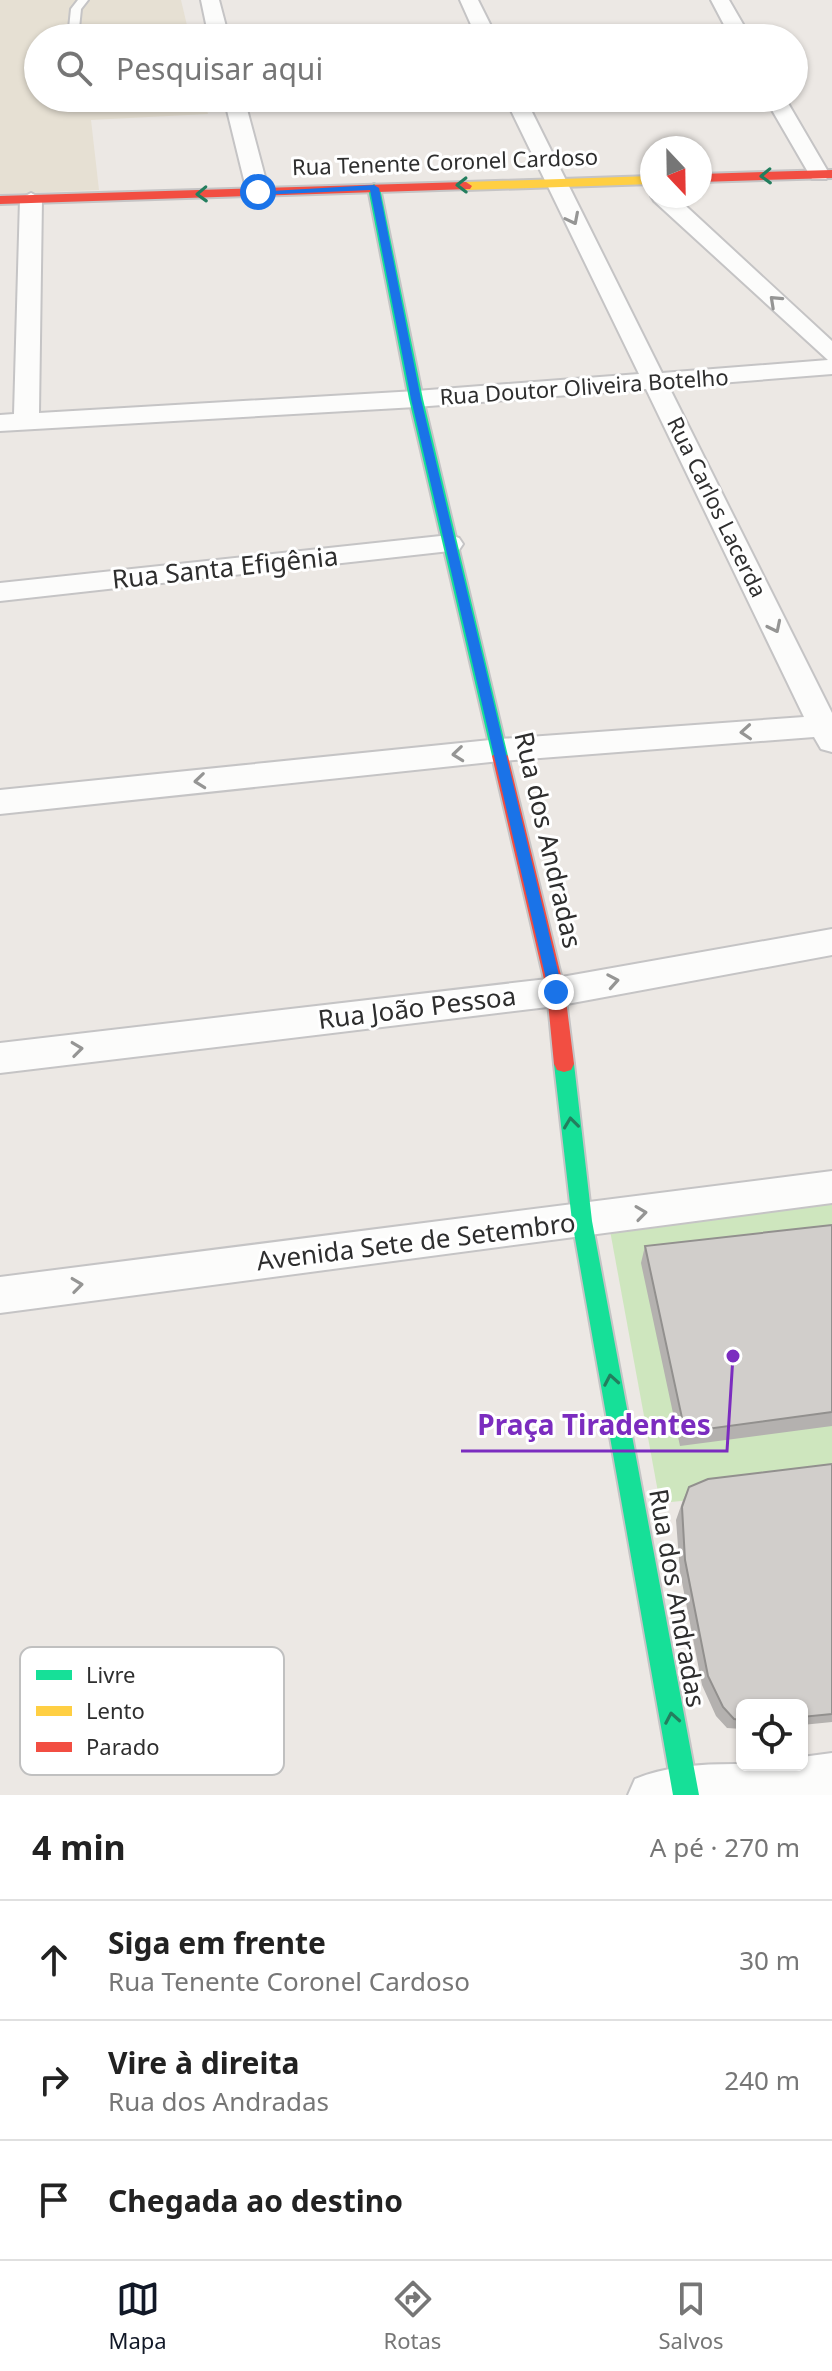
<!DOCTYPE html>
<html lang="pt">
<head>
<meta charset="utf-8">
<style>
	:root { --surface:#fff; --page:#f6f6f6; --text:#222; --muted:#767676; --line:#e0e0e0; --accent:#111827 }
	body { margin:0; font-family:"Noto Sans",sans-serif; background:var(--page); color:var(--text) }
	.controls { position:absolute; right:24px; bottom:24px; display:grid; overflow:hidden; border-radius:12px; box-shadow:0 2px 6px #0004 }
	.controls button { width:72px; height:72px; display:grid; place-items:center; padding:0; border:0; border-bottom:2px solid var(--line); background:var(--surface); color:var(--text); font:40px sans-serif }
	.compass { position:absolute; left:640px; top:136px; width:72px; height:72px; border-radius:50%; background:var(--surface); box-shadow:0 2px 6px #0004; rotate:158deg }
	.stop { position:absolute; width:24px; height:24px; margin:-18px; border:6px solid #1a73e8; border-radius:50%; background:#fff }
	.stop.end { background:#1a73e8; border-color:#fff; box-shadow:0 2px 8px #0008 }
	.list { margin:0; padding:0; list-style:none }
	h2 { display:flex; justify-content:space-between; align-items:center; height:104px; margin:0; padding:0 32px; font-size:34px }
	h2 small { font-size:26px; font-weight:400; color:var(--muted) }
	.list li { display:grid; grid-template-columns:52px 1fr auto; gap:24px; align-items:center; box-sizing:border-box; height:120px; padding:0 32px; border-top:2px solid var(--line) }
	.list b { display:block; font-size:30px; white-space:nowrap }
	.list p { margin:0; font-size:26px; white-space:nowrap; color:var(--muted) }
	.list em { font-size:26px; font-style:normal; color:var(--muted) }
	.icon { flex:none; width:44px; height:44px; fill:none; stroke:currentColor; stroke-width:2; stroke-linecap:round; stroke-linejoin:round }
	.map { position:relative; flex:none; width:832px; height:1795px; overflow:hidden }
	.search { position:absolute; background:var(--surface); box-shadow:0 2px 6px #0004; left:24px; right:24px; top:24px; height:88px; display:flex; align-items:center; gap:20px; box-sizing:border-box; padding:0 28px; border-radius:44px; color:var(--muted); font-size:30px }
	.sheet { height:464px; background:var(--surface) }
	nav { display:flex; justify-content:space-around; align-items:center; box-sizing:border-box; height:112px; border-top:2px solid var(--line); background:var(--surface); font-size:22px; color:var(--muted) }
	nav a { display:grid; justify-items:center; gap:4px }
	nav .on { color:var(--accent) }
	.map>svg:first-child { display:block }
	.education { fill:#e6e0d3 }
	.green { fill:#cee6be }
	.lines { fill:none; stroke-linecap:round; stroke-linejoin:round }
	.lane-casing { stroke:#c5c4c5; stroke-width:4 }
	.street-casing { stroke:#c5c4c5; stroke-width:4 }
	.fast-casing { stroke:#c5c4c5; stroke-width:4 }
	.slow-casing { stroke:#c5c4c5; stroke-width:4 }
	.jam-casing { stroke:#c5c4c5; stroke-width:4 }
	.lane { fill:#fcfcfb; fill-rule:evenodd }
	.street { fill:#fcfcfb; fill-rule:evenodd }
	.fast { fill:#16e098; fill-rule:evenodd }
	.slow { fill:#ffcf43; fill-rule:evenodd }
	.jam { fill:#f24e42; fill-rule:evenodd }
	.wall { fill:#b4b1af }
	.building { fill:#d1cecb; stroke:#92908e; stroke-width:2 }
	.oneway { stroke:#237e5e }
	.oneway2 { stroke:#959594 }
	.route { fill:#1a73e8 }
	.labels { text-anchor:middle; stroke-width:6; stroke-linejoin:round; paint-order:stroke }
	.far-street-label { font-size:22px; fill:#2e2e2e; stroke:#fff }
	.street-label { font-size:26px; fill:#2e2e2e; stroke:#fff }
	.key { fill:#fff; stroke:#c0c0c0; stroke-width:2 }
	.key-label { font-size:22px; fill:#2e2e2e }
	.leader { fill:none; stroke:#7b2cbf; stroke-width:3 }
	.callout-dot { fill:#7b2cbf; stroke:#fff; stroke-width:3 }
	.callout-label { font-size:28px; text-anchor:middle; font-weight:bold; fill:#7b2cbf; stroke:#fff; stroke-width:6; stroke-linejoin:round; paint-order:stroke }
</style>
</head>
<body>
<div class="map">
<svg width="832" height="1795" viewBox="0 0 832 1795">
	<rect width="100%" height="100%" fill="#ece8e4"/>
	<path class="education" d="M0,0H181L190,38H38V98H204L208,114L91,120L99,190L0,194Z"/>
	<path class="green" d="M832,1199V1487L660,1503L609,1225Z"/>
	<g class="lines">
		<g class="lane-casing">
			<path id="lane" d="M78,0H88L81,9L78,38H68L71,9Z"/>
		</g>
		<g class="street-casing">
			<path id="street" d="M201,0H219L229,38H209Z
				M460,0H478L497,38H477Z
				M711,0H729L751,38H731Z
				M224,98H244L269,192L266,197H250L247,192Z
				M505,98H525L662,373L828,360L654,201L651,196L652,195L675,196L832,341V374L669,387L832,713V752L821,749L814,737L500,761L0,814V790L500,739L804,717L646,389L416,407L0,431V415L14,414L20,199L31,193L42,199L39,413L416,391L639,374Z
				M765,98H785L830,175L826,179H812Z
				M450,535L459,538L463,544L459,550L0,601V583Z
				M832,929V955L556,1006L0,1073V1043L556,978Z
				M832,1171V1203L0,1313V1277Z
				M832,1753V1795H628L635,1779C685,1758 750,1765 802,1765V1757Z"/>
		</g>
		<g class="fast-casing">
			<path id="fast" d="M374,184L380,188L423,399L508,756L500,762L492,756L409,399L368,188Z
				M564,1056L571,1058L574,1064L592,1221L699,1795H673L572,1221L554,1064L557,1058Z"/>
		</g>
		<g class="slow-casing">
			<path id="slow" d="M652,176V184L466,190L460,186L466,182Z"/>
		</g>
		<g class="jam-casing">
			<path id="jam" d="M832,170V178L700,182V174Z
				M466,182L472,186L470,189L0,204V196Z
				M500,750L508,756L565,992L574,1064L571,1070L564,1072L557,1070L554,1064L547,992L492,756Z"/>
		</g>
		<use href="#lane" class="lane"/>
		<use href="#street" class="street"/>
		<use href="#fast" class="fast"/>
		<use href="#slow" class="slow"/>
		<use href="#jam" class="jam"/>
	</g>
	<path class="wall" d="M832,1225V1426L680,1446L641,1263L645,1246Z
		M832,1464V1722L802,1725V1705H742V1729L727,1728L716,1716L702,1685L680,1572L676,1520L683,1500L689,1487Z"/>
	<path class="building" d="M832,1225V1412L685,1432L645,1246Z
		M832,1464V1714L802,1717V1705H742V1720L734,1719L723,1707L708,1676L685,1560L682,1507L689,1487L708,1479Z"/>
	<defs><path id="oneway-chevron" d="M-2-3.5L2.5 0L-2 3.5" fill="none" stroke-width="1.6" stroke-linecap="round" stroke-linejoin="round" transform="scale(2)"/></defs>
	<g class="oneway">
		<use href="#oneway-chevron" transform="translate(766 176) rotate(178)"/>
		<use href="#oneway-chevron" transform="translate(462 185) rotate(179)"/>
		<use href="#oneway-chevron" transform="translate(202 194) rotate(178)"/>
		<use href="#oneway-chevron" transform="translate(571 1123) rotate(-97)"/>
		<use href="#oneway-chevron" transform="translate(611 1380) rotate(-100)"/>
		<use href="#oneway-chevron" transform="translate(672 1718) rotate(-100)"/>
	</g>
	<g class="oneway2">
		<use href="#oneway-chevron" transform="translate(573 219) rotate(63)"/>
		<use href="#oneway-chevron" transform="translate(775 301) rotate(-137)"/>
		<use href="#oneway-chevron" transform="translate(775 627) rotate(64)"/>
		<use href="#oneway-chevron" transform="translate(746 732) rotate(176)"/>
		<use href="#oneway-chevron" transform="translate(458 754) rotate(174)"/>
		<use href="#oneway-chevron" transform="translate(200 781) rotate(174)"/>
		<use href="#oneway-chevron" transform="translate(613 981) rotate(-10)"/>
		<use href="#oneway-chevron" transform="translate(77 1049) rotate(-7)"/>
		<use href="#oneway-chevron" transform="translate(641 1213) rotate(-8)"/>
		<use href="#oneway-chevron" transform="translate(77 1285) rotate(-7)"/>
	</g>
	<path class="route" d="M374,185L379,188L421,399L563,992L556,997L549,992L411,399L370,190L258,195L253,192Z"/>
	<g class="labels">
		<g class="far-street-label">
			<text transform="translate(445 162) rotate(-2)" y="8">Rua Tenente Coronel Cardoso</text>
			<text transform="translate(584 387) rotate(-4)" y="8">Rua Doutor Oliveira Botelho</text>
			<text transform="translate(717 507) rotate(64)" y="8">Rua Carlos Lacerda</text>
		</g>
		<g class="street-label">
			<text transform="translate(225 568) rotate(-6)" y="9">Rua Santa Efigênia</text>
			<text transform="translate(548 840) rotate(77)" y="9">Rua dos Andradas</text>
			<text transform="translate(417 1008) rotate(-7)" y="9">Rua João Pessoa</text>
			<text transform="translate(416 1242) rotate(-7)" y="9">Avenida Sete de Setembro</text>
			<text transform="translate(677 1598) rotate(80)" y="9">Rua dos Andradas</text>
		</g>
	</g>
	<rect x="20" y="1647" width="264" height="128" rx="12" class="key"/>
	<rect x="36" y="1670" width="36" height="10" fill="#16e098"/>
	<rect x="36" y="1706" width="36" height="10" fill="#ffcf43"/>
	<rect x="36" y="1742" width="36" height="10" fill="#f24e42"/>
	<g class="key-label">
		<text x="86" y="1683">Livre</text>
		<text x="86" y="1719">Lento</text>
		<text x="86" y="1755">Parado</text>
	</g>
	<path class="leader" d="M733 1356L727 1451H461"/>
	<circle class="callout-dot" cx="733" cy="1356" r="8"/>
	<g class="callout-label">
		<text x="594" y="1435">Praça Tiradentes</text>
	</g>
</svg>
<div class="controls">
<button><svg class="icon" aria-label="locate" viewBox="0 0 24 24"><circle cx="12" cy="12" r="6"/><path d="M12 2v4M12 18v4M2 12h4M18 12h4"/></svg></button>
</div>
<svg class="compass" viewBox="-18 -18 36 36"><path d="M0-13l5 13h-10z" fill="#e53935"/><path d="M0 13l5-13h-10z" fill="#767676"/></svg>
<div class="stop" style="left:258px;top:192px"></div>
<div class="stop end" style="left:556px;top:992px"></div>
<div class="search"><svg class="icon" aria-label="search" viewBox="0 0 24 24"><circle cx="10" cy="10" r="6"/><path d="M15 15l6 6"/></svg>Pesquisar aqui</div>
</div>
<section class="sheet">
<h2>4 min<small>A pé · 270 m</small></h2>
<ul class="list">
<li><svg class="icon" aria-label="ahead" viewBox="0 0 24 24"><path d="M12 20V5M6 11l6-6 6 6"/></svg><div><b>Siga em frente</b><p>Rua Tenente Coronel Cardoso</p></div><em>30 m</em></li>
<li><svg class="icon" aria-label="right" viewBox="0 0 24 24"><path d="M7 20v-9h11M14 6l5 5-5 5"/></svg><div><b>Vire à direita</b><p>Rua dos Andradas</p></div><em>240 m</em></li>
<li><svg class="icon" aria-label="arrive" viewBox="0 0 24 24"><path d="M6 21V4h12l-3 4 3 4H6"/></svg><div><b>Chegada ao destino</b></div></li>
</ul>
</section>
<nav>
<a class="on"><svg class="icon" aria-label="map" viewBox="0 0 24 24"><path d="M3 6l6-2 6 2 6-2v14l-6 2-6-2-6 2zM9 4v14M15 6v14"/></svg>Mapa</a>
<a><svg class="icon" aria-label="directions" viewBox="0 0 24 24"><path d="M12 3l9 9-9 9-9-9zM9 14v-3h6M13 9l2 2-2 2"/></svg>Rotas</a>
<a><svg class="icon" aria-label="saved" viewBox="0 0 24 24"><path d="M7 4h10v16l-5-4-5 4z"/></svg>Salvos</a>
</nav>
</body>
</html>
